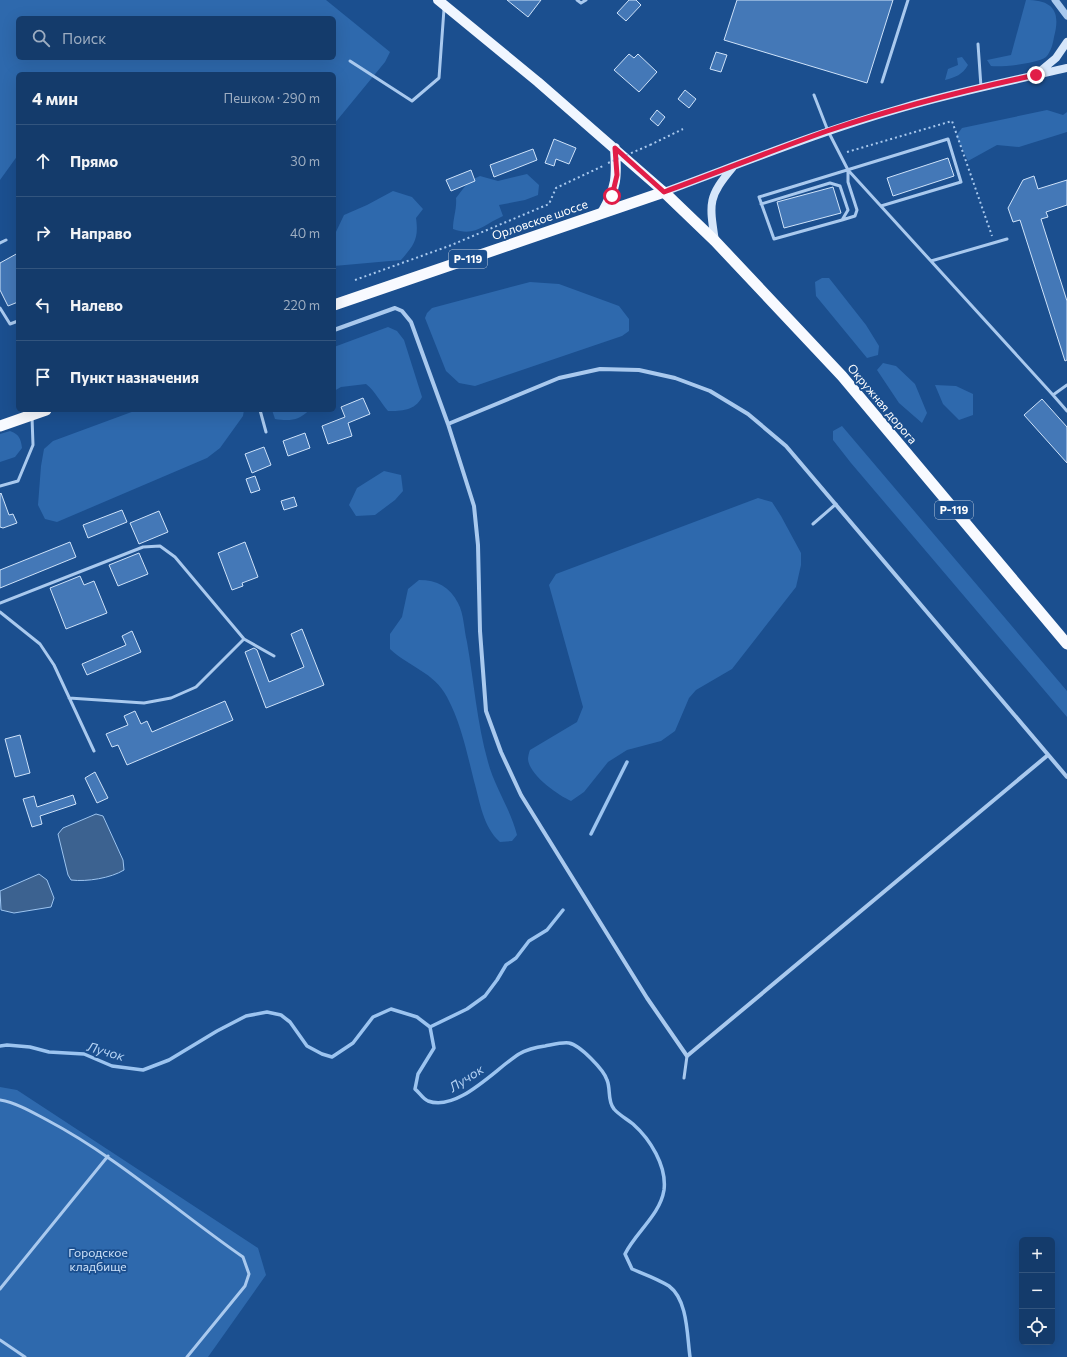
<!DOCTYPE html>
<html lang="ru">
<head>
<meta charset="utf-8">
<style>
	:root { --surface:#143b6b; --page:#214673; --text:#f1f3f6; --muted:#9dadc1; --line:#33557e }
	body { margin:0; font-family:Commissioner,sans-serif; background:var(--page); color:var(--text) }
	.controls { position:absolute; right:12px; bottom:12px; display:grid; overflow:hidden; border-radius:6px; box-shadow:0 4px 16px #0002 }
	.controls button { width:36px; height:36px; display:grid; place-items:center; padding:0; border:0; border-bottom:1px solid var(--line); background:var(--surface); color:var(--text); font:20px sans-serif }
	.stop { position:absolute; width:12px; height:12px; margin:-9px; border:3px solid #e11d48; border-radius:50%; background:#fff }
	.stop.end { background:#e11d48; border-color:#fff; box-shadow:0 1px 4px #0008 }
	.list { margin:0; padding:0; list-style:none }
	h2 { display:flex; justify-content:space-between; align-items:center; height:52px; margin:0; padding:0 16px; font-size:17px }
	h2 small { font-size:13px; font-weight:400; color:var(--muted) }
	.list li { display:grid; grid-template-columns:26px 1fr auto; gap:12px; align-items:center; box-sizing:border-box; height:72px; padding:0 16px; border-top:1px solid var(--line) }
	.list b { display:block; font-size:15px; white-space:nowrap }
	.list em { font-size:13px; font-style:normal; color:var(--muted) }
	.icon { flex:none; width:22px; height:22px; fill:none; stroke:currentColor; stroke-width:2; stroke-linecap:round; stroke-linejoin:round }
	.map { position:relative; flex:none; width:1067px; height:1357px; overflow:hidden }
	.search { position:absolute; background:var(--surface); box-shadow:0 4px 16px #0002; left:16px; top:16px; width:320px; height:44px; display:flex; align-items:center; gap:10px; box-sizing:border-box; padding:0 14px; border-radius:6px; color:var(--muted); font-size:15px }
	.panel { position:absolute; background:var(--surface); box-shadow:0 4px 16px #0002; left:16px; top:72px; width:320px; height:340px; border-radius:6px }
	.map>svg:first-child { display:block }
	.green { fill:#2e69ad; fill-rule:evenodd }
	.water { fill:#3c6290; stroke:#9cc4f0 }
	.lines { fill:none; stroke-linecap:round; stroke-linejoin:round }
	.stream { stroke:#9cc4f0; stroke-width:3.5 }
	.building { fill:#4478b7; stroke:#cfe3fa }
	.path { stroke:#a9c9ee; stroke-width:2; stroke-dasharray:2 3; stroke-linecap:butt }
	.service { stroke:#a9c9ee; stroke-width:3 }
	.minor { stroke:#a9c9ee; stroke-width:4 }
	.tertiary { stroke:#a9c9ee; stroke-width:7 }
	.secondary { stroke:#d6e6fa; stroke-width:8 }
	.primary { stroke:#f0f6ff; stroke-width:10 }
	.trunk { stroke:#f8faff; stroke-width:11 }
	.path-bridge { stroke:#a9c9ee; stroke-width:2; stroke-dasharray:2 3; stroke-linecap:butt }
	.route { stroke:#e11d48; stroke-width:5 }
	.labels { text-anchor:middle; stroke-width:3.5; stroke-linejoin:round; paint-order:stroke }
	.shield { fill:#1b4f8f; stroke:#bbcadd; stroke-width:1 }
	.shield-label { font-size:11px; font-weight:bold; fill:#fff }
	.street-label { font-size:12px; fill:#fff; stroke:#1b4f8f }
	.park-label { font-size:12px; fill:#cfe3fa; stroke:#1b4f8f }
	.water-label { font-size:13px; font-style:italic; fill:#b5d3f5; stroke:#1b4f8f }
</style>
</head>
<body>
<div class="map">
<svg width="1067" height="1357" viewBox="0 0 1067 1357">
	<rect width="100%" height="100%" fill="#1b4f8f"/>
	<path class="green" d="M0,0H326L390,52L385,62L334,124V74H18V155L0,180ZM18,18H334V58H18Z
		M1026,0C1053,0 1061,11 1054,37C1053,43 1051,52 1046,57C1036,64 1003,67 991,66L987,60L1011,55Z
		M962,57L968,65C962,75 956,77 945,80L948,69L958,65L957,58Z
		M1047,110L1063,115L1067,112V132L1019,147L997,145L968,161L956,136L962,128Z
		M527,174L539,185L538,195L525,200L499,205L503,216C483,225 475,237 453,229C453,218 457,209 456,198L469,181L480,176L498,181Z
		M393,191L412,197L423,209L416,218C419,239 414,245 401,260L334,266V236L344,215L367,205Z
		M822,278H829L866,325L879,346L878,355L867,358L816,296L815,282Z
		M530,282L559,284L619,306L629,319V331L622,336L475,386L459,383L446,371L425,318L427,313L432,308Z
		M388,327L397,331L404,340L422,397C415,411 401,411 388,411C380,402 376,392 366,384L341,387L334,391V347Z
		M883,363L896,366L915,384L927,413L922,423L899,403L877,370Z
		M935,385L956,386L973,394V415L959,420L943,404Z
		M137,410H244L243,416L220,448L207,458L57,522L45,519L38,505L41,466L44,449L53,441Z
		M272,410H309C299,421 289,421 275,419Z
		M842,426L1067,691V717L851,463L833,440V431Z
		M10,431C19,434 21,439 22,448L15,457L0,462V434Z
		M384,471L401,475L403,491L395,500L375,515L356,516L349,505L357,488Z
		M758,498L772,502L781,516L801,553V565L796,587L732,669L696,690L689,698L675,731L661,741L627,750L608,762L584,792L571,801C558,795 529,775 528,759C528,757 529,752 530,750L577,722L583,707L549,585L556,574Z
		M419,580C437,580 450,587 458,603C464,614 464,630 467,642C474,682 477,723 488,762C495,788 511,810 517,835L512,841L500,842C483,827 480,802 474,781C467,753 461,723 447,697C434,672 409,667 390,649V634L402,617L408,589Z
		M0,1087L17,1090L258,1248L266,1275L208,1357H0Z"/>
	<path class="water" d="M96,814L103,816L123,860L124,870C111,878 87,882 71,880L68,875L58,834L63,828Z
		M39,874L47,880L54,898L51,907L14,913L1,910L0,891Z"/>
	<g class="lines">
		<path class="stream" d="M591,834L627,762
			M430,1027L467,1009L485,996L497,980L506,965L516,958L529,941L547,930L563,910
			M0,1046L7,1045L30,1047L49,1052L84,1054L112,1066L143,1070L169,1060L217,1031L246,1016L267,1012L281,1015L290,1022L307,1046L322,1054L332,1057L353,1043L373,1017L391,1009L417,1017L430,1027L434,1048L418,1074L415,1089C419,1092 423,1099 428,1101C458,1112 495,1069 519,1054C526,1050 537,1047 545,1046C551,1045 562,1042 569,1043C580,1045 604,1070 607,1080C611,1089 607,1101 614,1109C619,1115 627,1119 633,1124C650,1139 667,1166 664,1190C660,1215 636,1232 625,1254L632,1269C644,1274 658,1279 669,1286C688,1300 687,1336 690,1357"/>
	</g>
	<path class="building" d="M507,0H541L528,17Z
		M629,0H636L641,5L626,21L617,13Z
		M737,0H893L867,83L724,40Z
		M716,52L727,55L721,72L710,69Z
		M629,54L634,58L638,54L657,72L639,92L614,70Z
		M685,90L696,99L689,108L678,99Z
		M657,110L665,117L658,126L650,119Z
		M554,139L576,148L569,164L556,159L554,166L545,163Z
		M533,149L537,160L494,177L490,165Z
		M948,158L954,176L893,196L887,178Z
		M471,170L475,181L451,191L446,180Z
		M1034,176L1038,189L1067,180V205L1046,212L1048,217L1041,219L1067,301V360L1065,361L1020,220L1013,222L1008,208L1023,180Z
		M833,187L841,213L784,228L777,202Z
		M18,253V302L8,306L0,290V263Z
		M363,398L370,414L348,423L352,436L328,444L322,426L345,417L341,407Z
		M1042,399L1067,427V463L1024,415Z
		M305,433L310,448L288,456L283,441Z
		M264,447L271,465L252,473L245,454Z
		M255,476L260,490L251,493L246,479Z
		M1,493L9,515L13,514L17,523L3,528L0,527V494Z
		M294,497L297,506L284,510L281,501Z
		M122,510L127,522L88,538L83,525Z
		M159,511L168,532L139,544L130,523Z
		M70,542L76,557L0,588V570Z
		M245,542L258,577L242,583L243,586L232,590L218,553Z
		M139,553L148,574L118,586L109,565Z
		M80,576L84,585L94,581L107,613L66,629L50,588Z
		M302,629L324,685L266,708L245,652L254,648L257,650L269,682L304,667L291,634Z
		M132,631L141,652L87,675L82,664L126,645L122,636Z
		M225,701L233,720L127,765L118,745L112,747L106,734L128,725L124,716L135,711L141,724L147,721L152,732Z
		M20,735L30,773L15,777L5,739Z
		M95,772L108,798L97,803L85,778Z
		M73,795L76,804L40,816L42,824L32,827L23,799L34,796L37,807Z"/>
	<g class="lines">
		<path class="path" d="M650,145L683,129
			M847,152L952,121L992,236
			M355,280L449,246L549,204L556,188L605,165"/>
		<path class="service" d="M577,0L581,3L586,0
			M978,44L981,87
			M350,61L412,101L439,78L444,9
			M882,82L908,0
			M814,95L828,131L848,170L1053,395L1067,385
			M761,204L830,183L840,186L848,210L842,220L774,239L759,197L948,139L961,182L881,206
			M842,220L855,216L857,210L848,182V170
			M0,243L6,240
			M931,261L1007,239
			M0,308L10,324L18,321
			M1053,395L1067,411
			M260,410L266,432
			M0,486L18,481L33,445L32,417
			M813,524L836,504
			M0,603L143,547L160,546L175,557L244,639L274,656
			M0,612L40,644L54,665L94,751
			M69,698L144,703L171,698L196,687L244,639
			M684,1078L687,1056
			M0,1100C17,1103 32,1112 47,1120C117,1157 178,1212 243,1257L249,1274L245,1286L187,1357
			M0,1289L108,1156
			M0,1340L25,1357"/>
		<path class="minor" d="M334,330L395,308L402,311L411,322L448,424L559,378L600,369L639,370L675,378L710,391L748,414L786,446L1067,777
			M448,424L474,506L478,545L480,631L486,711L501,752L521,795L647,998L687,1056L1048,755"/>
		<path class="tertiary" d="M1055,0L1067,16"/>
		<path class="secondary" d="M1038,73L1056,58L1067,42
			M664,192C743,163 821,131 902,108C956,92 1012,81 1067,68
			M715,241C709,202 708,197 733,167"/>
		<path class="primary" d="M438,0L538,82L664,192
			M602,213C617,187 617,177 615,148"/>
		<path class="trunk" d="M334,305L664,192L715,241L842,376L1067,644
			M0,426L46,410"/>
		<path class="path-bridge" d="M608,163L650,145"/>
	</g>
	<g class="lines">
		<path class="route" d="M612,196L617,175L615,148L664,192C719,172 773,150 827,131C895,108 965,90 1036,75"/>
	</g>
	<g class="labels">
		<g class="shield">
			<rect x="449" y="250" width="38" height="18" rx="3"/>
			<rect x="935" y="501" width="38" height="18" rx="3"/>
		</g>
		<g class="shield-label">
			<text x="468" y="263">Р-119</text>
			<text x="954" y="514">Р-119</text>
		</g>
		<g class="street-label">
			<text transform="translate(540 220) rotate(-19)" y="4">Орловское шоссе</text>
			<text transform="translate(882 404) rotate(50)" y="4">Окружная дорога</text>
		</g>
		<g class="park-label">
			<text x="98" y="1257">Городское<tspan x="98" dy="14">кладбище</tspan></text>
		</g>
		<g class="water-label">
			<text transform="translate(106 1051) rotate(16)" y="5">Лучок</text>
			<text transform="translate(466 1078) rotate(-33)" y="5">Лучок</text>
		</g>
	</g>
</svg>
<div class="controls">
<button>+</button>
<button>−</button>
<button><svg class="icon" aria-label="locate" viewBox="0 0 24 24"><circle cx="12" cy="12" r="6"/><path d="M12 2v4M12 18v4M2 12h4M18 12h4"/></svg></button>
</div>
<div class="stop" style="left:612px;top:196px"></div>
<div class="stop end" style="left:1036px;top:75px"></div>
<div class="search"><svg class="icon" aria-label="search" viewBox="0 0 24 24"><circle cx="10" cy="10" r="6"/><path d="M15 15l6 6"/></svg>Поиск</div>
<section class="panel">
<h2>4 мин<small>Пешком · 290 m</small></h2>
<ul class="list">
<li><svg class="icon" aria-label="ahead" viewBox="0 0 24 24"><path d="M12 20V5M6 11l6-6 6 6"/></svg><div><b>Прямо</b></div><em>30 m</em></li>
<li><svg class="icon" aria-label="right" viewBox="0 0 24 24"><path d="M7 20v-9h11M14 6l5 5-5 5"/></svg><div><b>Направо</b></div><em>40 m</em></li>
<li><svg class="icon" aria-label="left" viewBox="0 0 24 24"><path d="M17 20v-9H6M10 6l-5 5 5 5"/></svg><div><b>Налево</b></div><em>220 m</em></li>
<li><svg class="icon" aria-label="arrive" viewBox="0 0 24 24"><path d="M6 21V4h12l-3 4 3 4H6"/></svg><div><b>Пункт назначения</b></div></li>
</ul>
</section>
</div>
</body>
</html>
